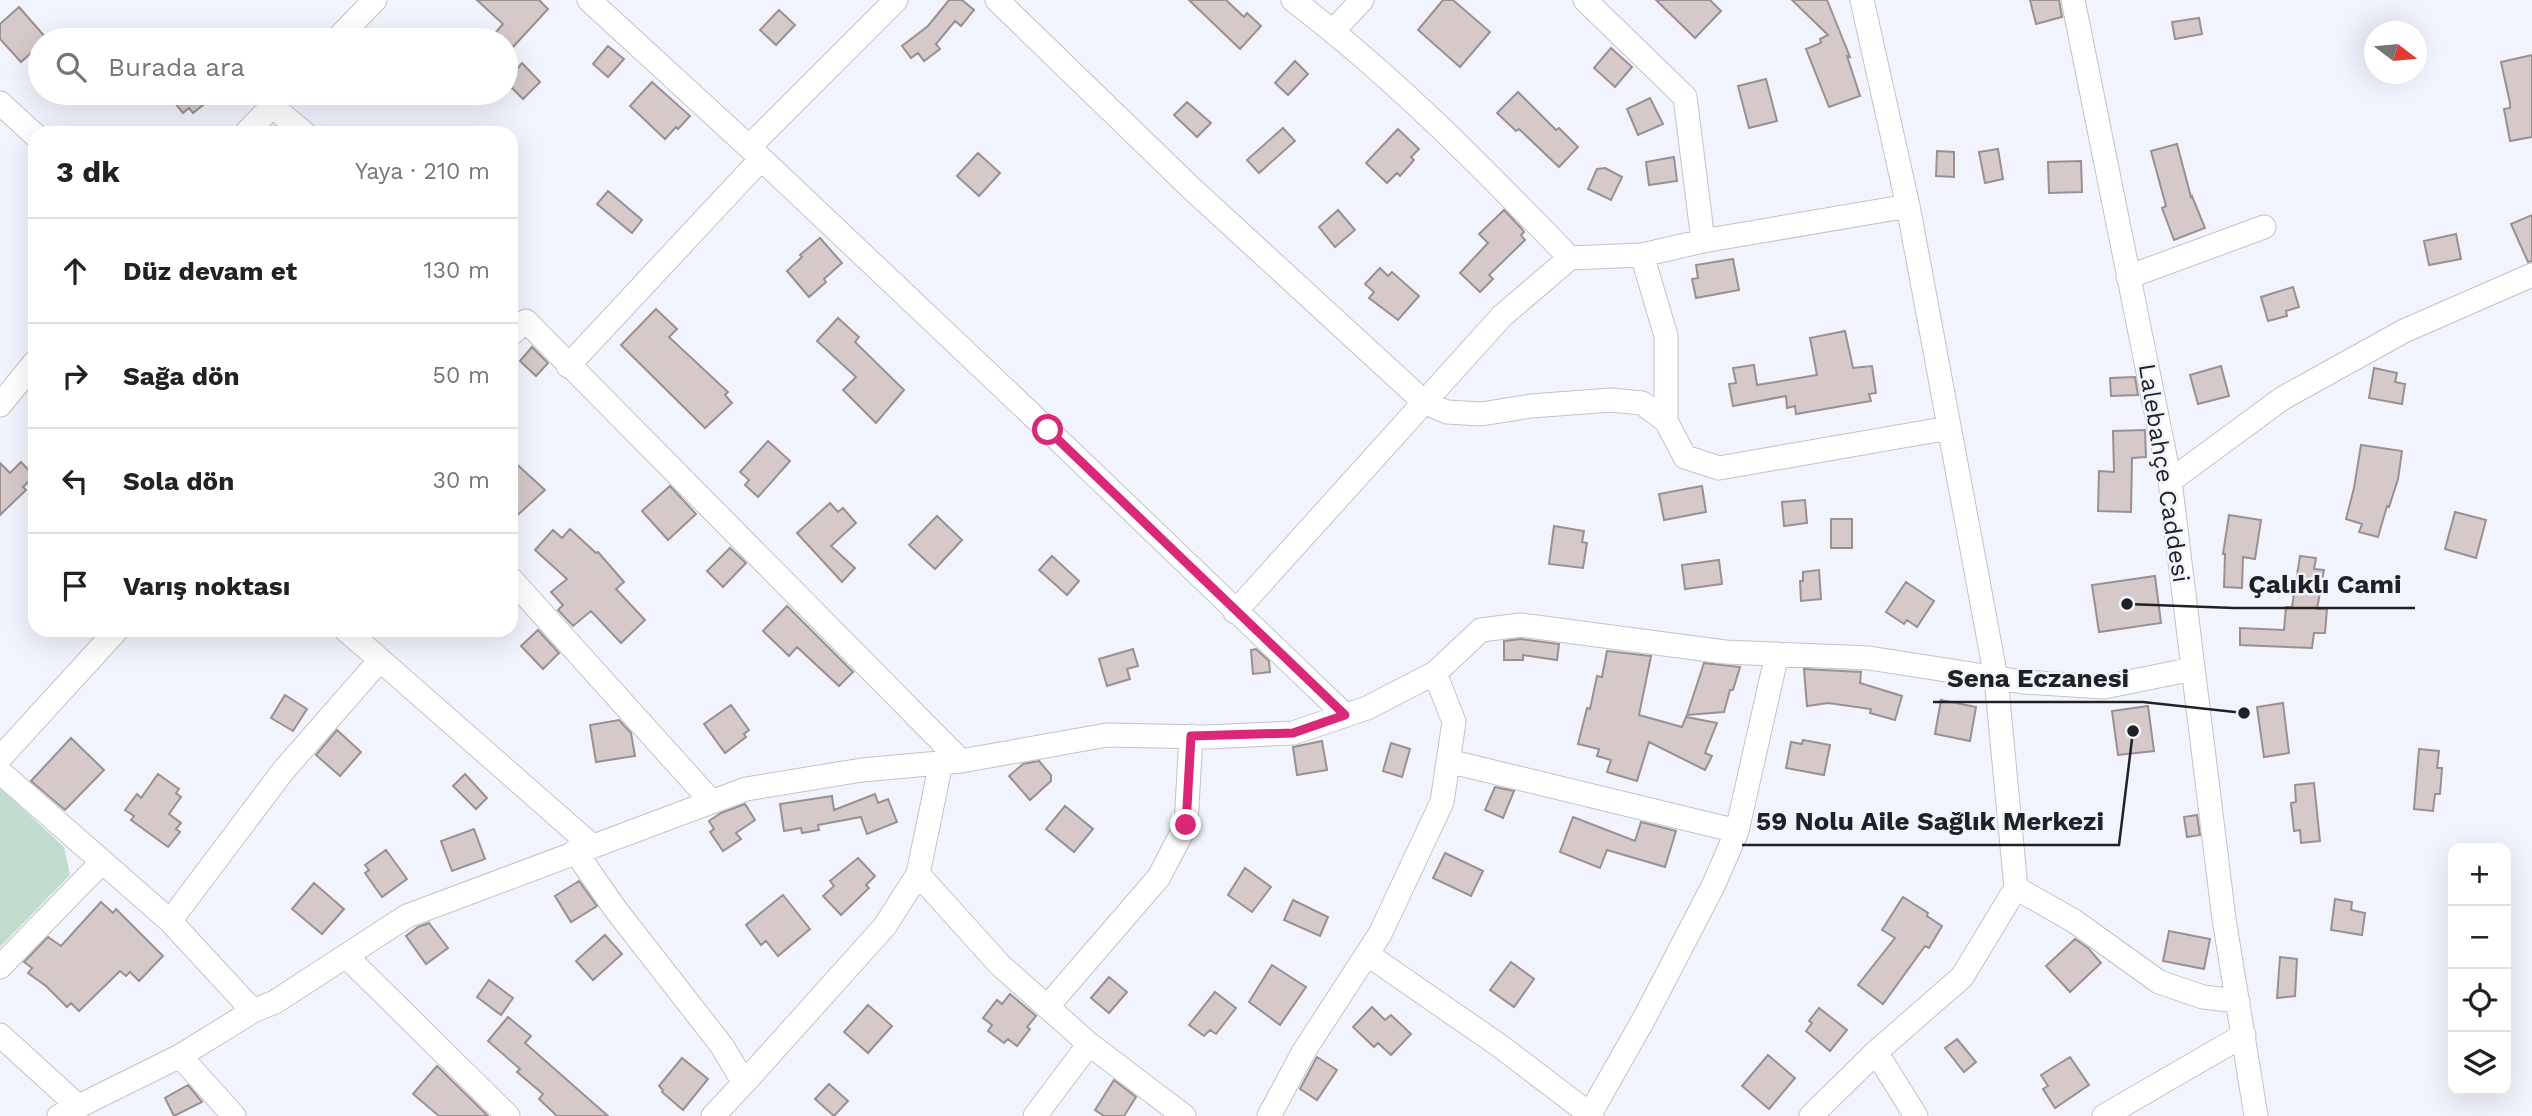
<!DOCTYPE html>
<html lang="tr">
<head>
<meta charset="utf-8">
<style>
	:root { --surface:#fff; --page:#f2f2f2; --text:#222; --muted:#767676; --line:#e0e0e0 }
	body { margin:0; font-family:"Work Sans",sans-serif; background:var(--page); color:var(--text) }
	.controls { position:absolute; right:21px; bottom:21px; display:grid; overflow:hidden; border-radius:14px; box-shadow:0 7px 28px #0002 }
	.controls button { width:63px; height:63px; display:grid; place-items:center; padding:0; border:0; border-bottom:2px solid var(--line); background:var(--surface); color:var(--text); font:35px sans-serif }
	.compass { position:absolute; left:2364px; top:21px; width:63px; height:63px; border-radius:50%; background:var(--surface); box-shadow:0 7px 28px #0002; rotate:106deg }
	.stop { position:absolute; width:21px; height:21px; margin:-16px; border:5px solid #db2777; border-radius:50%; background:#fff }
	.stop.end { background:#db2777; border-color:#fff; box-shadow:0 2px 7px #0008 }
	.list { margin:0; padding:0; list-style:none }
	h2 { display:flex; justify-content:space-between; align-items:center; height:91px; margin:0; padding:0 28px; font-size:30px }
	h2 small { font-size:23px; font-weight:400; color:var(--muted) }
	.list li { display:grid; grid-template-columns:46px 1fr auto; gap:21px; align-items:center; box-sizing:border-box; height:105px; padding:0 28px; border-top:2px solid var(--line) }
	.list b { display:block; font-size:26px; white-space:nowrap }
	.list em { font-size:23px; font-style:normal; color:var(--muted) }
	.icon { flex:none; width:38px; height:38px; fill:none; stroke:currentColor; stroke-width:2; stroke-linecap:round; stroke-linejoin:round }
	.map { position:relative; flex:none; width:2532px; height:1116px; overflow:hidden }
	.search { position:absolute; background:var(--surface); box-shadow:0 7px 28px #0002; left:28px; top:28px; width:490px; height:77px; display:flex; align-items:center; gap:18px; box-sizing:border-box; padding:0 24px; border-radius:38px; color:var(--muted); font-size:26px }
	.panel { position:absolute; background:var(--surface); box-shadow:0 7px 28px #0002; left:28px; top:126px; width:490px; height:511px; border-radius:21px }
	.map>svg:first-child { display:block }
	.green { fill:#c0dccd }
	.building { fill:#d5cac9; stroke:#9a908f; stroke-width:2 }
	.lines { fill:none; stroke-linecap:round; stroke-linejoin:round }
	.minor-casing { stroke:#c0c3cc; stroke-width:25 }
	.minor { stroke:#fff; stroke-width:23 }
	.route { stroke:#db2777; stroke-width:9 }
	.labels { text-anchor:middle; stroke-width:5; stroke-linejoin:round; paint-order:stroke }
	.street-label { font-size:24px; fill:#1f2124; stroke:#f1f4fd }
	.leader { fill:none; stroke:#1f2124; stroke-width:2.5 }
	.callout-dot { fill:#1f2124; stroke:#f1f4fd; stroke-width:2.5 }
	.callout-label { font-size:26px; text-anchor:middle; font-weight:bold; fill:#1f2124; stroke:#f1f4fd; stroke-width:5; stroke-linejoin:round; paint-order:stroke }
</style>
</head>
<body>
<div class="map">
<svg width="2532" height="1116" viewBox="0 0 2532 1116">
	<rect width="100%" height="100%" fill="#f1f4fd"/>
	<path class="green" d="M0,788L64,847L70,875L0,947Z"/>
	<path class="building" d="M477,0H539L548,9L513,47L496,32L503,24Z
		M949,0H962L974,10L961,26L955,21L936,44L940,49L924,61L918,53L911,58L902,46L928,26Z
		M1189,0H1226L1244,17L1247,13L1261,26L1240,49Z
		M1443,0H1453L1490,32L1460,67L1418,30Z
		M1656,0H1710L1721,11L1695,38Z
		M1792,0H1827L1850,57L1847,56L1860,96L1829,107L1806,49L1821,43L1820,39L1828,35Z
		M2030,0H2059L2062,17L2036,24Z
		M19,7L47,39L40,40V45L21,62L0,39V24Z
		M779,10L795,25L776,45L760,30Z
		M2199,18L2202,34L2175,39L2172,22Z
		M608,46L624,59L608,77L593,64Z
		M1611,48L1632,67L1615,87L1594,68Z
		M2532,55V137L2510,141L2504,109L2510,108V103L2501,62Z
		M1295,61L1308,74L1288,95L1275,83Z
		M522,63L540,82L523,99L506,82Z
		M1766,79L1777,121L1749,128L1738,86Z
		M652,82L690,116L678,129L676,127L665,139L630,106Z
		M1518,92L1556,130L1559,128L1578,147L1559,167L1519,129L1516,131L1497,113Z
		M167,93H218L193,113L189,108L183,113Z
		M1650,98L1663,124L1638,135L1627,109Z
		M1187,102L1211,123L1197,137L1174,115Z
		M1283,128L1295,141L1259,173L1247,160Z
		M1398,129L1419,149L1411,157L1414,160L1400,176L1397,173L1387,183L1366,163Z
		M2177,144L2191,197L2192,196L2205,228L2174,240L2162,208L2166,206L2151,151Z
		M1998,149L2003,179L1985,183L1979,152Z
		M1937,151L1954,152V177L1936,176Z
		M978,153L1000,173L979,196L957,176Z
		M1674,157L1677,181L1649,185L1646,162Z
		M2081,161L2082,192L2049,193L2048,162Z
		M1605,168L1622,177L1611,200L1588,189L1597,169Z
		M608,191L642,220L632,233L597,204Z
		M1338,210L1355,230L1335,247L1319,227Z
		M1504,210L1521,228L1524,232L1521,235L1525,240L1489,275L1493,279L1480,292L1460,273L1488,243L1479,234Z
		M2532,215V261L2528,262L2511,224Z
		M2456,234L2461,259L2429,265L2424,241Z
		M820,238L842,263L824,279L826,282L809,297L787,271L802,257L800,255Z
		M1733,259L1739,290L1696,298L1692,279L1698,278L1696,265Z
		M1380,268L1388,276L1392,272L1419,296L1398,320L1369,298L1374,292L1365,284Z
		M2293,287L2299,307L2286,311L2287,316L2268,321L2261,297Z
		M656,309L677,329L669,337L728,392L725,395L732,403L705,428L621,345Z
		M838,318L859,337L855,342L904,390L876,423L843,390L856,377L817,341Z
		M1845,331L1853,368L1872,366L1876,393L1869,394L1871,401L1796,414L1795,406L1787,408L1786,396L1733,406L1729,384L1736,383L1733,368L1754,365L1757,385L1817,375L1810,338Z
		M532,347L548,363L536,376L520,361Z
		M2221,366L2229,396L2198,404L2190,375Z
		M2374,368L2397,373L2395,382L2405,384L2402,404L2369,398Z
		M2135,377L2138,395L2111,396L2110,378Z
		M2145,430L2146,457L2132,458L2131,512L2098,511L2099,471L2114,472L2113,431Z
		M768,441L790,461L758,497L745,485L749,480L740,472Z
		M2361,445L2402,451L2398,479L2389,507L2387,506L2378,537L2359,532L2362,524L2346,519L2354,488Z
		M511,459L545,490L511,521Z
		M21,462L34,476L23,487L26,490L0,515V463L10,473Z
		M670,486L696,514L668,540L642,511Z
		M1702,486L1706,512L1664,520L1659,494Z
		M1805,500L1807,523L1784,526L1782,502Z
		M830,503L838,512L843,508L856,523L831,546L855,568L842,582L797,533Z
		M2455,512L2486,520L2476,558L2445,549Z
		M2229,515L2261,520L2255,559L2243,557L2242,588L2224,587L2225,554H2223Z
		M937,516L962,540L935,569L909,545Z
		M1831,519H1852V548H1831Z
		M1554,526L1584,531L1582,542L1587,543L1583,568L1549,564Z
		M570,529L596,553L598,552L624,582L616,589L645,620L621,643L591,611L573,626L558,610L563,605L551,592L567,579L535,550L553,530L562,538Z
		M730,548L746,563L723,587L707,571Z
		M1052,556L1079,581L1067,595L1039,570Z
		M2300,556L2316,558L2314,569L2324,570L2317,609H2327L2325,633H2314L2312,648L2240,645V628L2284,630L2286,607H2292Z
		M1719,560L1722,584L1685,589L1682,565Z
		M1819,570L1821,599L1801,601L1800,581H1803V572Z
		M2155,576L2161,623L2099,632L2092,585Z
		M1906,582L1934,601L1917,627L1907,620L1904,624L1886,612Z
		M787,606L853,672L839,686L797,647L789,656L763,631Z
		M538,630L559,653L543,669L521,646Z
		M1521,639L1559,644L1557,660L1523,655V660H1504V641Z
		M1133,649L1138,666L1127,669L1130,679L1107,686L1099,659Z
		M1256,649L1269,661L1270,672L1253,674L1251,650Z
		M1607,651L1651,656L1639,715L1682,727L1686,717L1717,723L1705,753L1712,756L1705,770L1649,742L1637,781L1607,772L1611,760L1597,756L1599,749L1578,744L1587,708L1590,709L1597,676L1602,677Z
		M1704,663L1740,667L1733,690H1730L1724,712L1687,715Z
		M1804,669L1861,672L1860,683L1902,696L1895,720L1870,713L1871,709L1828,703L1807,706Z
		M285,695L307,709L293,731L271,718Z
		M1941,700L1976,707L1970,741L1935,734Z
		M2283,703L2289,753L2264,757L2257,707Z
		M731,705L749,730L744,734L746,737L725,753L704,724Z
		M2148,706L2154,751L2118,755L2112,711Z
		M619,720L631,733L635,756L596,762L590,725Z
		M337,730L361,752L340,776L316,755Z
		M71,738L104,770L65,810L31,781Z
		M1803,740L1830,745L1824,775L1786,768L1791,742L1802,744Z
		M1322,741L1327,770L1297,775L1293,747Z
		M1391,743L1410,749L1402,777L1383,771Z
		M2419,749L2439,751L2437,768H2442L2440,794H2435L2433,811L2414,809Z
		M1039,761L1051,775V781L1030,800L1009,776L1023,764Z
		M158,774L179,789L176,793L181,797L169,814L181,823L176,829L180,832L168,847L131,820L134,816L125,810L137,794L141,798Z
		M465,774L487,798L476,809L453,786Z
		M2314,783L2320,841L2301,843L2300,830L2294,831L2291,803L2296,802L2295,785Z
		M1495,787L1514,791L1503,818L1485,810Z
		M875,794L878,803L888,799L897,822L867,834L861,817L818,825L819,830L802,833L801,828L784,831L780,804L832,796L834,810Z
		M745,804L755,820L736,833L741,839L723,851L710,832L714,829L709,821L721,813Z
		M1065,806L1093,829L1074,852L1046,829Z
		M2197,815L2200,835L2187,837L2184,817Z
		M1573,817L1635,841L1641,822L1676,831L1665,867L1607,850L1600,868L1560,852Z
		M474,829L485,859L452,871L441,841Z
		M386,850L407,879L382,897L365,873L369,870L365,865Z
		M1445,853L1483,871L1471,896L1433,878Z
		M858,858L875,876L866,885L869,888L841,915L823,896L834,886L830,881Z
		M1245,868L1271,887L1252,912L1228,895Z
		M579,881L597,906L571,922L555,896Z
		M314,883L344,909L322,934L292,909Z
		M783,895L810,929L778,956L766,941L761,945L746,925Z
		M1903,897L1928,913L1927,916L1942,926L1929,948L1925,946L1883,1004L1858,985L1895,938L1882,930Z
		M2335,899L2352,902L2351,910L2365,913L2362,935L2331,930Z
		M1293,900L1328,917L1320,936L1284,920Z
		M101,902L113,913L116,909L163,956L139,981L130,972L126,976L120,971L79,1011L71,1003L67,1007L46,986L28,973L32,968L24,962L48,937L61,946Z
		M429,923L448,948L426,964L406,936L418,927Z
		M2169,931L2210,939L2204,969L2163,961Z
		M605,935L622,954L593,980L576,961Z
		M2075,939L2088,948L2101,963L2070,992L2046,966Z
		M2280,957L2297,959L2295,996L2277,998Z
		M1511,962L1534,979L1514,1007L1490,990Z
		M1272,965L1306,987L1280,1025L1249,1002Z
		M1109,977L1127,992L1109,1013L1091,998Z
		M489,980L513,998L501,1015L477,997Z
		M1215,992L1236,1008L1216,1034L1210,1030L1204,1036L1189,1025Z
		M1010,994L1036,1016L1027,1027L1030,1029L1017,1046L1008,1039L1004,1043L988,1031L992,1025L983,1018L997,1000L1002,1004Z
		M868,1005L892,1026L868,1053L844,1032Z
		M1372,1007L1385,1020L1391,1015L1411,1034L1391,1055L1378,1043L1374,1047L1353,1027Z
		M1819,1008L1847,1030L1830,1051L1806,1031L1812,1023L1809,1021Z
		M508,1017L531,1036L525,1043L608,1116H557L539,1099L543,1094L517,1072L520,1069L488,1041Z
		M1957,1039L1976,1062L1964,1072L1945,1048Z
		M1768,1055L1795,1078L1769,1109L1742,1086Z
		M1317,1057L1337,1070L1317,1100L1300,1089Z
		M2070,1057L2089,1085L2055,1108L2043,1089L2048,1086L2041,1075Z
		M682,1058L708,1079L683,1110L662,1092L663,1090L659,1086Z
		M437,1066L488,1116H439L413,1094Z
		M1114,1080L1136,1097L1124,1116H1104L1095,1110Z
		M829,1084L848,1101L834,1116L815,1099Z
		M188,1085L202,1102L174,1116L165,1098Z"/>
	<g class="lines">
		<g class="minor-casing">
			<path id="minor" d="M589,0L749,147L1048,430L1345,715
				M997,0L1190,187L1424,402L1447,412L1481,414L1531,406L1611,400L1642,403L1666,421
				M1293,0C1393,76 1482,167 1570,258
				M1585,0L1685,97L1703,241
				M2073,0L2170,481L2224,919L2256,1116
				M1333,31L1362,0
				M336,40L375,0
				M0,103L35,135
				M272,106L304,133
				M246,133L285,93
				M749,147L896,0
				M1642,255L1666,336V421L1685,457L1719,468L1949,428
				M2128,277L2264,227
				M511,334L526,321L961,761
				M568,366L761,159
				M0,405L35,362
				M2170,481L2283,398L2404,331L2532,275
				M511,579L711,801
				M1235,612L1502,316L1570,258L1642,255L1703,241L1908,206
				M346,630L591,845
				M0,758L117,630
				M1448,761L1737,831
				M941,763L918,874L1000,965L1089,1044L1184,1116
				M0,772L170,921L253,1011
				M575,851L616,910L722,1046L744,1083L713,1116
				M2016,888L2074,921L2159,982L2203,997L2238,1001
				M170,921L283,771L380,660
				M1367,954L1500,1046L1592,1116
				M346,956L508,1116
				M0,967L102,862
				M1047,1007L1159,877L1186,825L1191,736
				M0,1035L79,1107
				M1876,1052L1916,1116
				M180,1056L234,1116
				M744,1083L885,926L918,874
				M1590,1114L1645,1017L1714,884L1737,831L1777,654
				M59,1116L180,1056L253,1011L275,1002L407,916L746,789L862,770L961,761L1107,735L1207,737L1293,733L1367,708L1435,673L1481,630L1521,625L1725,652L1869,658L2023,682L2104,687L2193,669
				M1035,1116L1089,1044
				M1269,1116L1304,1051L1380,934L1442,802L1454,722L1435,673
				M1811,1116L1876,1052L1962,977L2016,888L1996,678L1908,206L1862,0
				M2104,1116L2244,1035"/>
		</g>
		<use href="#minor" class="minor"/>
	</g>
	<g class="lines">
		<path class="route" d="M1048,430L1345,715L1293,733L1191,736L1186,825"/>
	</g>
	<g class="labels">
		<g class="street-label">
			<text transform="translate(2164 473) rotate(81)" y="8">Lalebahçe Caddesi</text>
		</g>
	</g>
	<path class="leader" d="M2127 604L2234 608H2415M2244 713L2143 702H1933M2133 731L2119 845H1742"/>
	<g class="callout-dot">
		<circle cx="2127" cy="604" r="7"/>
		<circle cx="2244" cy="713" r="7"/>
		<circle cx="2133" cy="731" r="7"/>
	</g>
	<g class="callout-label">
		<text x="2325" y="593">Çalıklı Cami</text>
		<text x="2038" y="687">Sena Eczanesi</text>
		<text x="1930" y="830">59 Nolu Aile Sağlık Merkezi</text>
	</g>
</svg>
<div class="controls">
<button>+</button>
<button>−</button>
<button><svg class="icon" aria-label="locate" viewBox="0 0 24 24"><circle cx="12" cy="12" r="6"/><path d="M12 2v4M12 18v4M2 12h4M18 12h4"/></svg></button>
<button><svg class="icon" aria-label="layers" viewBox="0 0 24 24"><path d="M12 4l9 5-9 5-9-5zM3 14l9 5 9-5"/></svg></button>
</div>
<svg class="compass" viewBox="-18 -18 36 36"><path d="M0-13l5 13h-10z" fill="#e53935"/><path d="M0 13l5-13h-10z" fill="#767676"/></svg>
<div class="stop" style="left:1048px;top:430px"></div>
<div class="stop end" style="left:1186px;top:825px"></div>
<div class="search"><svg class="icon" aria-label="search" viewBox="0 0 24 24"><circle cx="10" cy="10" r="6"/><path d="M15 15l6 6"/></svg>Burada ara</div>
<section class="panel">
<h2>3 dk<small>Yaya · 210 m</small></h2>
<ul class="list">
<li><svg class="icon" aria-label="ahead" viewBox="0 0 24 24"><path d="M12 20V5M6 11l6-6 6 6"/></svg><div><b>Düz devam et</b></div><em>130 m</em></li>
<li><svg class="icon" aria-label="right" viewBox="0 0 24 24"><path d="M7 20v-9h11M14 6l5 5-5 5"/></svg><div><b>Sağa dön</b></div><em>50 m</em></li>
<li><svg class="icon" aria-label="left" viewBox="0 0 24 24"><path d="M17 20v-9H6M10 6l-5 5 5 5"/></svg><div><b>Sola dön</b></div><em>30 m</em></li>
<li><svg class="icon" aria-label="arrive" viewBox="0 0 24 24"><path d="M6 21V4h12l-3 4 3 4H6"/></svg><div><b>Varış noktası</b></div></li>
</ul>
</section>
</div>
</body>
</html>
